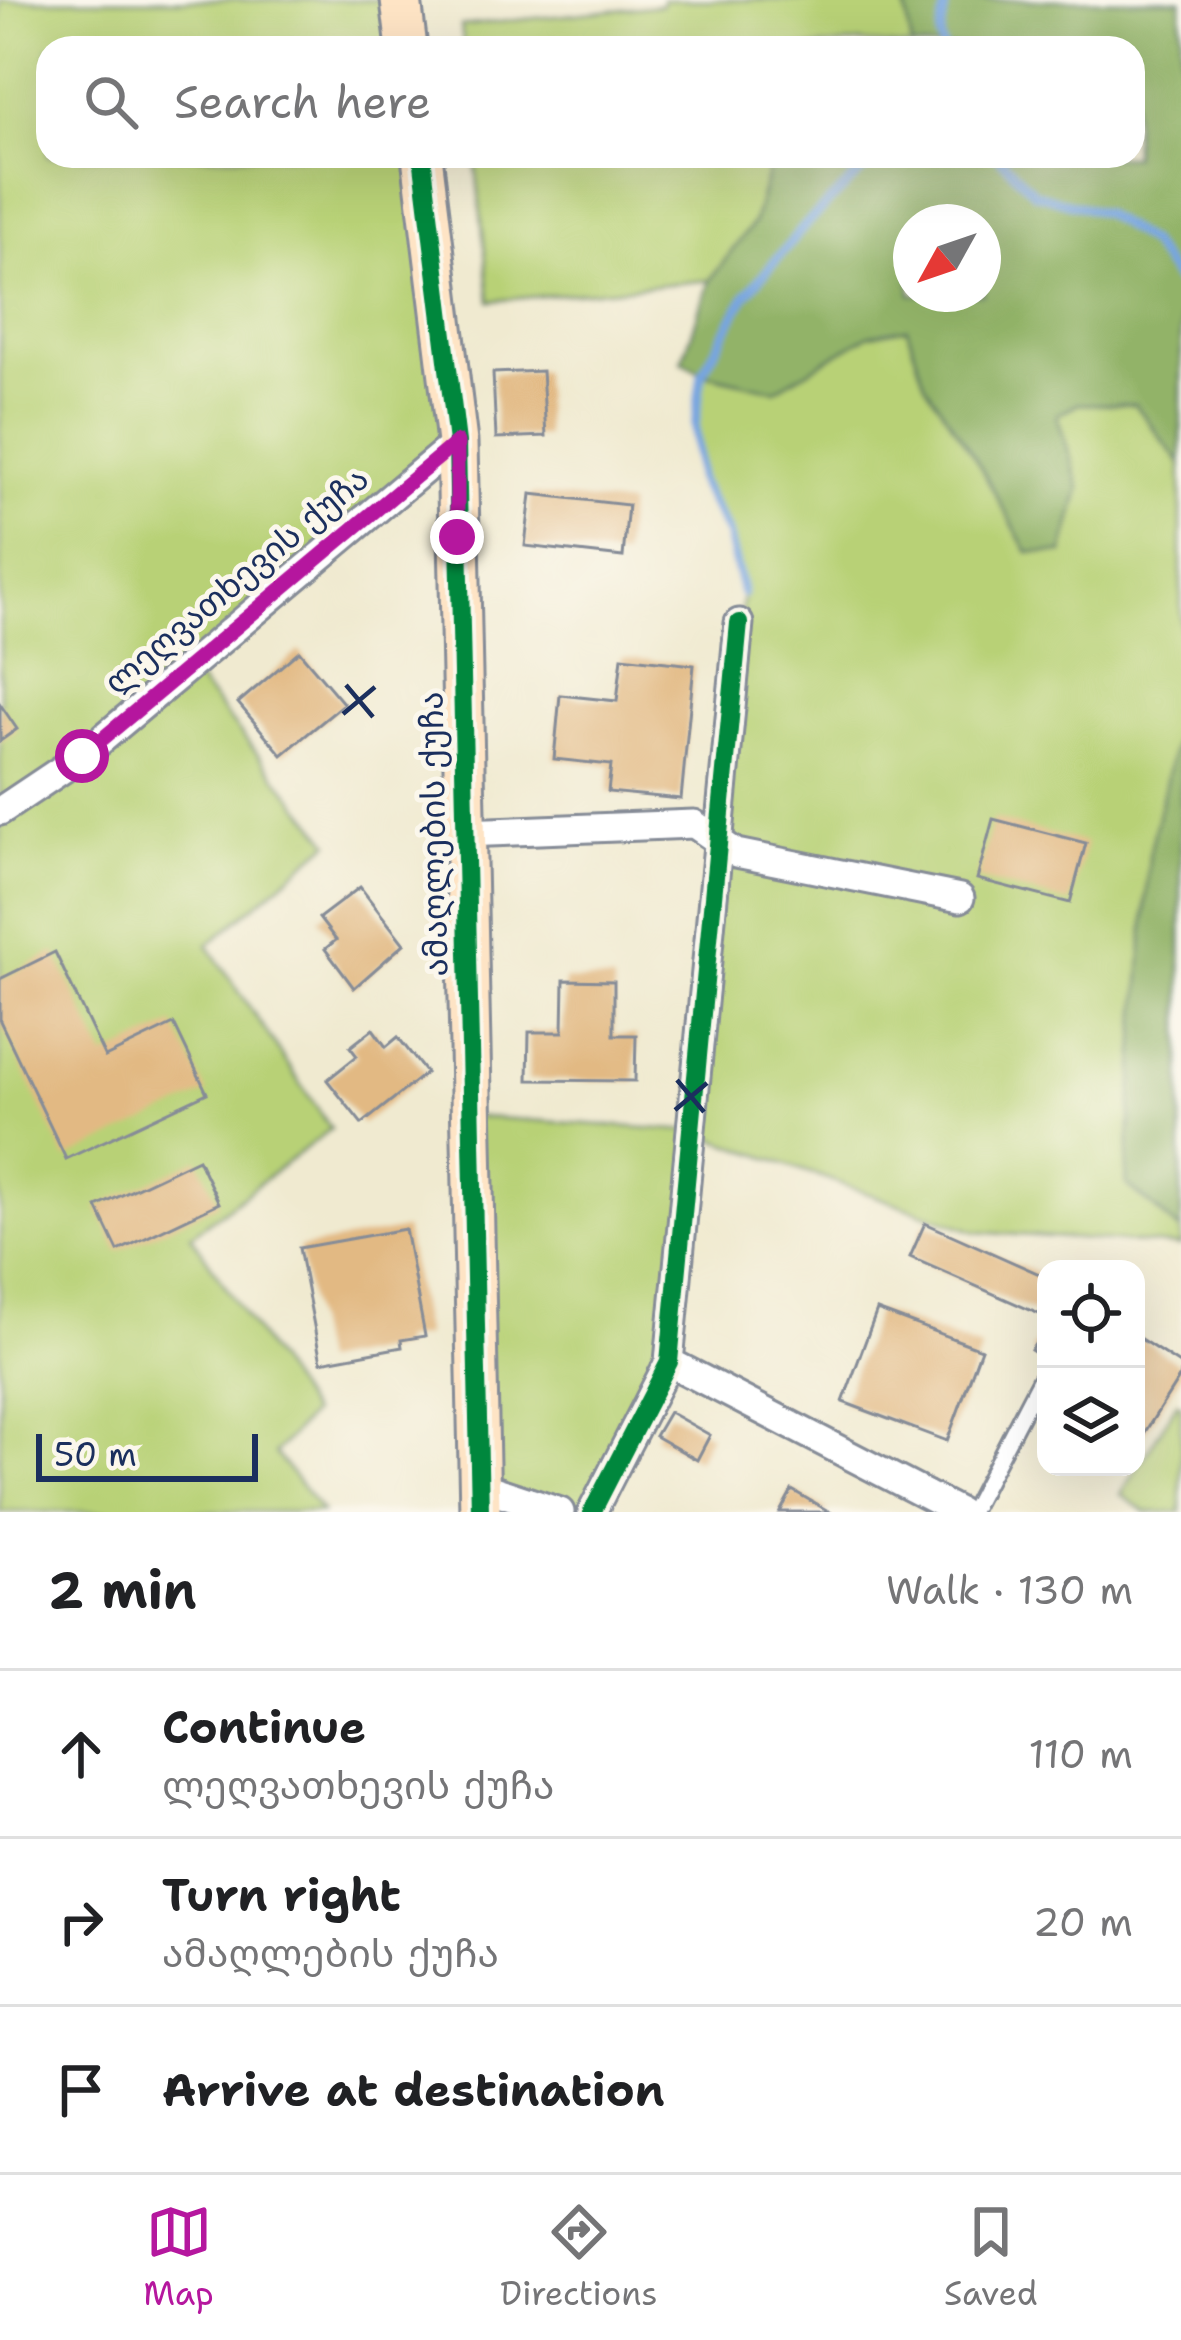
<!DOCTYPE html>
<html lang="en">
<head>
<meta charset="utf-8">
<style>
	:root { --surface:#fff; --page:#f6f6f6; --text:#202124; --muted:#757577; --line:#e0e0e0; --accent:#b5179e }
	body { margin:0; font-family:"Shantell Sans","Noto Sans Georgian",sans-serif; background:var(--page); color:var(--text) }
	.controls { position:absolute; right:36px; bottom:36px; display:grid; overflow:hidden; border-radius:24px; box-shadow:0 12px 48px #0002 }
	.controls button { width:108px; height:108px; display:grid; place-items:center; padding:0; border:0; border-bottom:3px solid var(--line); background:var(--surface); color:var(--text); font:60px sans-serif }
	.compass { position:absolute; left:893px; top:204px; width:108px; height:108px; border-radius:50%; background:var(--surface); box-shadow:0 12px 48px #0002; rotate:230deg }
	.scale { position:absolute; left:36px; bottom:30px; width:222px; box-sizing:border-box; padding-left:12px; border:6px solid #1b2f5e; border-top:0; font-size:33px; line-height:42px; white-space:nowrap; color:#1b2f5e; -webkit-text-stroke:9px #fbf7ec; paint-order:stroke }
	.stop { position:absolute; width:36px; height:36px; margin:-27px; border:9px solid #b5179e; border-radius:50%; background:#fff }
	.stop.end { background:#b5179e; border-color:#fff; box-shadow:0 3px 12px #0008 }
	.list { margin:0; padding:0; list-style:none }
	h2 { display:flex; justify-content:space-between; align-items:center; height:156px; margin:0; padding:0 48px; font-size:51px }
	h2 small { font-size:39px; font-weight:400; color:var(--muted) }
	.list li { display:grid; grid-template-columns:78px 1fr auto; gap:36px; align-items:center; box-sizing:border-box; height:168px; padding:0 48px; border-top:3px solid var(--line) }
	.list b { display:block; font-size:45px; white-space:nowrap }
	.list p { margin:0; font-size:39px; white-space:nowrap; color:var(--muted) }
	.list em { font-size:39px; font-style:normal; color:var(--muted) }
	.icon { flex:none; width:66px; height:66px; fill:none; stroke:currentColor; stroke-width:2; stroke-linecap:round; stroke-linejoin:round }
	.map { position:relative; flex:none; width:1181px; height:1512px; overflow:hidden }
	.search { position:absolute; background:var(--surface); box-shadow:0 12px 48px #0002; left:36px; right:36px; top:36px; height:132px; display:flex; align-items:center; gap:30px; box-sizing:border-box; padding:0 42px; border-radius:36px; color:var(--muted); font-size:45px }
	.sheet { height:660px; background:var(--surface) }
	nav { display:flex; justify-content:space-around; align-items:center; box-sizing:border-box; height:168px; border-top:3px solid var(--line); background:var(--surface); font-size:33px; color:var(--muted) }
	nav a { display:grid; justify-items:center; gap:6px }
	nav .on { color:var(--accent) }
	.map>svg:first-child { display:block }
	.green { fill:#b8d176; stroke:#6a806a; stroke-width:3 }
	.forest { fill:#92b367; stroke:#567162; stroke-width:3; fill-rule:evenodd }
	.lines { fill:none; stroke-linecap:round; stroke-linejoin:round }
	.stream { stroke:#77a5e0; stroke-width:9 }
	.building { fill:#e2b983 }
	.lane-casing { stroke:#868c97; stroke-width:20 }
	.street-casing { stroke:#868c97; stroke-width:33 }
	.secondary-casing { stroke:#868c97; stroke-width:45 }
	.lane { stroke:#fff; stroke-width:14 }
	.street { stroke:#fff; stroke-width:27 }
	.secondary { stroke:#fee4c5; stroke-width:39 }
	.cycleway-casing { stroke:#fbf7ec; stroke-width:26 }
	.cycleway { stroke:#00873e; stroke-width:18 }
	.route { stroke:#b5179e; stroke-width:15 }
	.ticks { fill:none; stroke:#1b2f5e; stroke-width:4.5 }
	.labels { text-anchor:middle; stroke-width:10; stroke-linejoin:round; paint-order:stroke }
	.street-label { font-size:33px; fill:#1b2f5e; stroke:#fbf7ec }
</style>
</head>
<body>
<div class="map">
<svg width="1181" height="1512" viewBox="0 0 1181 1512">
	<rect width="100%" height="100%" fill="#fbf7ec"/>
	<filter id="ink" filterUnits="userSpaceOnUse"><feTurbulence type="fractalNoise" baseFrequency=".00833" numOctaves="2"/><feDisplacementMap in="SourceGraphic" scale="24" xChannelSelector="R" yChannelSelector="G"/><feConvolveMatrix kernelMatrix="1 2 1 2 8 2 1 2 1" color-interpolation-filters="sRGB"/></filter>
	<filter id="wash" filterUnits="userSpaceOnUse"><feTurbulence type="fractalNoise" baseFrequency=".004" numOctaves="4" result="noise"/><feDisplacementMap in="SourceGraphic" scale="48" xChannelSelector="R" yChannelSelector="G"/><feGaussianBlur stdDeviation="2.7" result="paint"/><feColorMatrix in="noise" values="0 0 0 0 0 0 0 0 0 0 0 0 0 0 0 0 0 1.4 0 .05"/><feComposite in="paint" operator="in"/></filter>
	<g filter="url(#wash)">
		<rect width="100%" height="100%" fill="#f0ead0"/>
		<path class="green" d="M0,0H401L407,48H48V156H422L457,442L187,668L330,842L208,945L331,1129L191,1235L311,1414L275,1453L322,1512H0Z
			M662,0H905L912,48L861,43L812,48H464L461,26L662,5Z
			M475,156H772L754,222L710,280L490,301Z
			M907,327L925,384L974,456L1028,552L1063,553L1080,488L1056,415L1078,404H1135L1181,464V714L1138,1042L1126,1184L1181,1231V1246L976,1232L692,1131L669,1362L592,1512H480L469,1116L690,1131L743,594L728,533L699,480L695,426L702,373L775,390L869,335Z
			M1177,1403L1181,1405V1512H1147L1121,1495Z"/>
		<path class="forest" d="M905,0H1181V464L1135,404H1078L1057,415L1080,488L1063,553L1028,552L974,456L925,384L907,328L869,335L775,390L702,373L682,361L710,280L754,222L772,156H1133V48H912ZM983,222V294H911V222Z
			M1181,714V1231L1126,1184L1149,856Z"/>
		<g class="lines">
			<path class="stream" d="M943,48L940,38L946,0
				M998,156L1034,193L1103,213L1149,243L1181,287
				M743,594L728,533L699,480L695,426L702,373L746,295L809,221L878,156"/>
		</g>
		<g id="blocks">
			<path class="building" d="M542,371L546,436L496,438L493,373Z
				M531,494L628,505L623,557L525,546Z
				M299,651L344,704L282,755L238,703Z
				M622,657L694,665L681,799L608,792L611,765L554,759L560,695L617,701Z
				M0,704L17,729L0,741Z
				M993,819L1086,843L1070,903L977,879Z
				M360,887L404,944L354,988L325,949L336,940L319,918Z
				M55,952L105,1057L174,1024L207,1093L66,1159L0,1021V979Z
				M564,980L614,981V1035H636L635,1081L528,1080L529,1032H563Z
				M373,1029L386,1047L398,1037L426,1073L362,1124L327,1080L357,1056L350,1047Z
				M198,1159L219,1203L118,1251L97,1207Z
				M925,1223L1046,1277V1317L910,1257Z
				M405,1229L425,1336L401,1340L402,1347L321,1362L299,1248Z
				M877,1310L981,1349L947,1441L843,1402Z
				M1046,1328V1360L1031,1350Z
				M1136,1336L1181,1365V1375L1136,1446Z
				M669,1412L710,1435L697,1460L655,1436Z
				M792,1490L830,1512H780Z"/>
		</g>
	</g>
	<g filter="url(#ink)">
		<use href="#blocks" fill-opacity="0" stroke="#868c97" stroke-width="3"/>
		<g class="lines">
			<g class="lane-casing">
				<path id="lane" d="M971,1512L1040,1379"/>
			</g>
			<g class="street-casing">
				<path id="street" d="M0,811L82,756L457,442
					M463,833L694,824L736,853L960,898
					M669,1362L959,1512
					M481,1486L560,1512
					M592,1512L669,1362L739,623"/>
			</g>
			<g class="secondary-casing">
				<path id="secondary" d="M401,0L407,48
					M422,156L457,442L480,1512"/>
			</g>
			<use href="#lane" class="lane"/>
			<use href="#street" class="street"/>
			<use href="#secondary" class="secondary"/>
			<g class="cycleway-casing">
				<path id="cycleway" d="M422,156L457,442L480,1512
					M592,1512L669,1362L739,623"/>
			</g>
			<use href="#cycleway" class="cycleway"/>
		</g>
	</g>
	<g class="lines" filter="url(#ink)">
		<path class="route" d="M82,756L457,442V537"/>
	</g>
	<path class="ticks" d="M346,685L373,717M343,714L375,687M677,1080L704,1112M675,1110L707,1083"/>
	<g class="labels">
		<g class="street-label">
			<text transform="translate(236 580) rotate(-40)" y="12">ლეღვათხევის ქუჩა</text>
			<text transform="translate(433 834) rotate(-91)" y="12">ამაღლების ქუჩა</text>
		</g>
	</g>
</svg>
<div class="controls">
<button><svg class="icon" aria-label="locate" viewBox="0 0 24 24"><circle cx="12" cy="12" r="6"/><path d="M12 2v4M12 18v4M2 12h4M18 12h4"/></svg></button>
<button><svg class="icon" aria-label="layers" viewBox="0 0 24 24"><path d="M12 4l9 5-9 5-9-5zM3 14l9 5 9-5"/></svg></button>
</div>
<svg class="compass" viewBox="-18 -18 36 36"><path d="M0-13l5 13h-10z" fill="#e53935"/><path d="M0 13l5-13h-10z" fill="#757577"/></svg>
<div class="scale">50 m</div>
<div class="stop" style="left:82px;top:756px"></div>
<div class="stop end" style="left:457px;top:537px"></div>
<div class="search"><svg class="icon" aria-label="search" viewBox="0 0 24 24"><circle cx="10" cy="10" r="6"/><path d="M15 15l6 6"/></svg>Search here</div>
</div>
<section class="sheet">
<h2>2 min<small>Walk · 130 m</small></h2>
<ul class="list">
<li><svg class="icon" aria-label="ahead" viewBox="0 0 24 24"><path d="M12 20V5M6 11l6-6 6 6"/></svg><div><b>Continue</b><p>ლეღვათხევის ქუჩა</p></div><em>110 m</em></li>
<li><svg class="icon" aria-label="right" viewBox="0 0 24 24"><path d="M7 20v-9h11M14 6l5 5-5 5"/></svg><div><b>Turn right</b><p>ამაღლების ქუჩა</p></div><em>20 m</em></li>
<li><svg class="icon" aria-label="arrive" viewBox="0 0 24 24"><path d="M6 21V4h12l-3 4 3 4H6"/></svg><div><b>Arrive at destination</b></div></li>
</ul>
</section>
<nav>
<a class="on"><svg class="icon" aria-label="map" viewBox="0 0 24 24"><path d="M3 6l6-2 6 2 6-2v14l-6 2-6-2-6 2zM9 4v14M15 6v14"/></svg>Map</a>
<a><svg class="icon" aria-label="directions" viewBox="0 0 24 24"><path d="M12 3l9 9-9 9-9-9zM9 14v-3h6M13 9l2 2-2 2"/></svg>Directions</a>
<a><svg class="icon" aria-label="saved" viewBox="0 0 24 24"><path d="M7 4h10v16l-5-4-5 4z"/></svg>Saved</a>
</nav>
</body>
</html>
